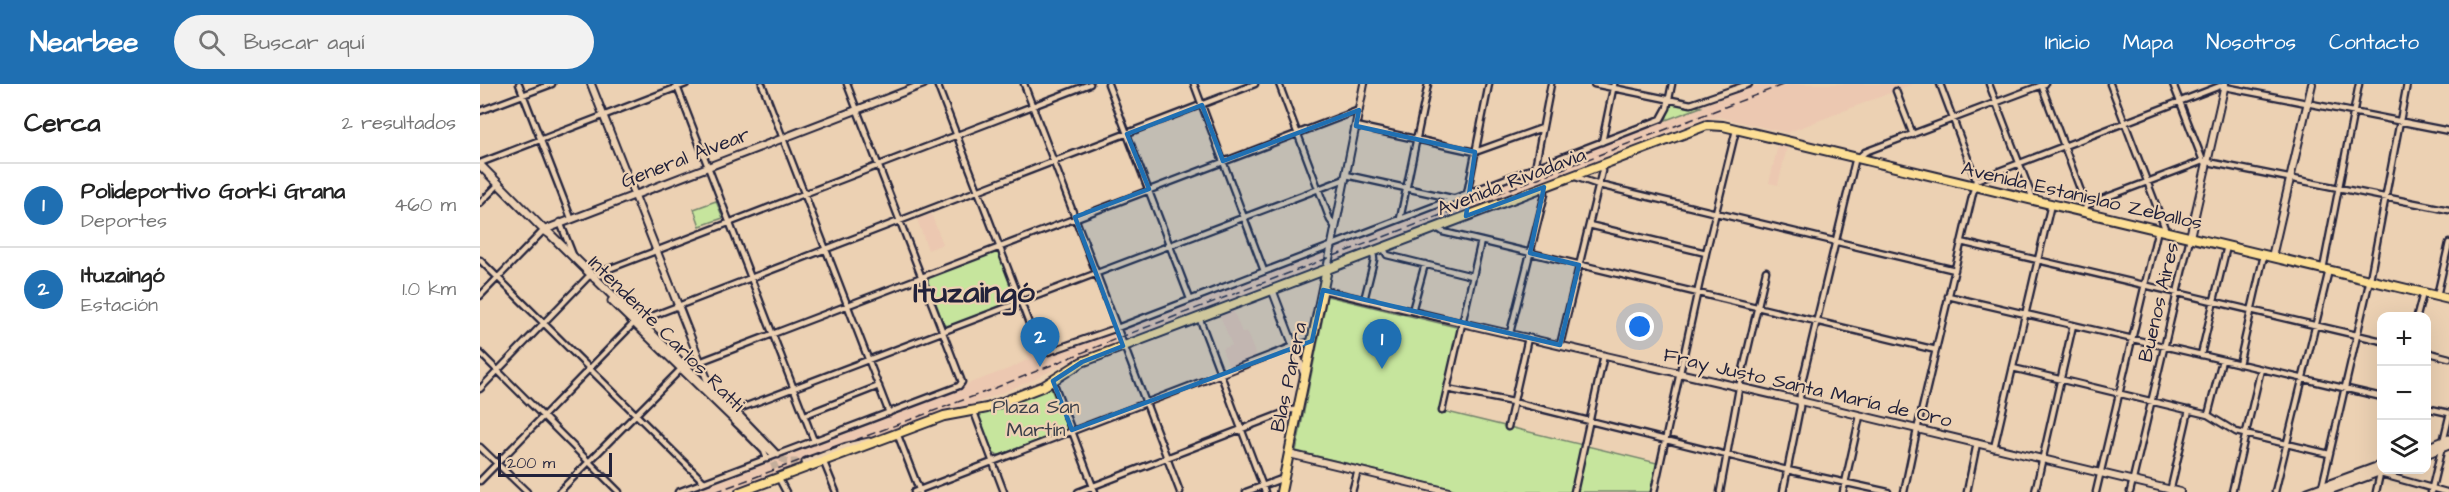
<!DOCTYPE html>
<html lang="es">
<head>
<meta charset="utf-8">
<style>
	:root { --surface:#fff; --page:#f2f2f2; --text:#222; --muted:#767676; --line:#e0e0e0; --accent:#1f6fb2 }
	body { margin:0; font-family:"Architects Daughter",sans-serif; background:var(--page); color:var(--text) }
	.controls { position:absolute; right:18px; bottom:18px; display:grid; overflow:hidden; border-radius:12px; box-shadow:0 6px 24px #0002 }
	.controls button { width:54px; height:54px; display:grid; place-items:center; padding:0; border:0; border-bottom:2px solid var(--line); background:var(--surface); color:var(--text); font:30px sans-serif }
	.scale { position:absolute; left:18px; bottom:15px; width:114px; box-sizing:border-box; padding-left:6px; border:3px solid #22223b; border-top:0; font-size:16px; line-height:21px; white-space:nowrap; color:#22223b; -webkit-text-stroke:4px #ecd1b3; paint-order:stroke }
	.you { position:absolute; left:1160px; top:243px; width:21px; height:21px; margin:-15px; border:4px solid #fff; border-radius:50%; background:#1a73e8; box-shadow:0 0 0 9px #1a73e833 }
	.badge { display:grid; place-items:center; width:39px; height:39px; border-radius:50%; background:var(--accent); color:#fff; font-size:20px; font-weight:700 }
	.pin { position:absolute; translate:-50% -50px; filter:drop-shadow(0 2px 3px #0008) }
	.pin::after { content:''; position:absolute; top:32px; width:21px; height:18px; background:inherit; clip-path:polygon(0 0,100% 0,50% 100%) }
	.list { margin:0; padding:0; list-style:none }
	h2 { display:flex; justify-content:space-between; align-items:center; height:78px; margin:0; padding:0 24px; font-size:26px }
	h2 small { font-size:20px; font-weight:400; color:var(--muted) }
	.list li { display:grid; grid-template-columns:39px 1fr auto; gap:18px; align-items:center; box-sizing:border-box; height:84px; padding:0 24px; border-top:2px solid var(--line) }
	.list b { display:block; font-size:22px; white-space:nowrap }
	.list p { margin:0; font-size:20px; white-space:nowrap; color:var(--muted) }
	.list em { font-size:20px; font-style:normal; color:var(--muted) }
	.icon { flex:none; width:33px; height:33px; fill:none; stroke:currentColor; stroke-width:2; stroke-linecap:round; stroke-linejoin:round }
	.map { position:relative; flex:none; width:1969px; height:408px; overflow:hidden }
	header { display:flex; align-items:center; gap:36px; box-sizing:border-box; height:84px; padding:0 30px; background:var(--accent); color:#fff }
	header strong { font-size:28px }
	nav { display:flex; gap:33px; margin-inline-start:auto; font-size:21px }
	.search { width:420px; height:54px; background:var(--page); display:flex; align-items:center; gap:15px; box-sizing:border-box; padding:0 21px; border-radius:33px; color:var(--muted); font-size:22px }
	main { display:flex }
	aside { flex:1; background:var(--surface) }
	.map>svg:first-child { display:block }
	.built { fill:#ecc8b1 }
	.green { fill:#c6e59d; stroke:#74846c; stroke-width:1.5 }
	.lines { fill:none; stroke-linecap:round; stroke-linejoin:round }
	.secondary-tunnel { stroke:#c4ae9b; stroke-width:7; stroke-dasharray:7 3.5; stroke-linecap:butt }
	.minor-casing { stroke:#22223b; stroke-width:9 }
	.tertiary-casing { stroke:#22223b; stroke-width:10 }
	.secondary-casing { stroke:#22223b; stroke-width:11 }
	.primary-casing { stroke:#22223b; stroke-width:12 }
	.minor { stroke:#ecd1b3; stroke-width:4.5 }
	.tertiary { stroke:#ecd1b3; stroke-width:6 }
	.secondary { stroke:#ecd1b3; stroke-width:7 }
	.primary { stroke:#fcde96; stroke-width:8 }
	.rail { stroke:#22223b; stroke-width:1.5; stroke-dasharray:9 4.5; stroke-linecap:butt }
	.marked { fill:#1f6fb2; fill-opacity:0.2; stroke:#1f6fb2; stroke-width:4.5; stroke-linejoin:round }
	.labels { text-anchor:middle; stroke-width:4.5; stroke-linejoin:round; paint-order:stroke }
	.street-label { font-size:20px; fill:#22223b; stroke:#ecd1b3 }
	.park-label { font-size:20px; fill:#3b3f4a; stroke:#ecd1b3 }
	.town-label { font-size:32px; font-weight:bold; fill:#22223b; stroke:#ecd1b3 }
</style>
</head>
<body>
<header>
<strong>Nearbee</strong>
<div class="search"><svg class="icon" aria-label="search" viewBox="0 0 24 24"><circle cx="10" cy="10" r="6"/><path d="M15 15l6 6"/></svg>Buscar aquí</div>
<nav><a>Inicio</a><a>Mapa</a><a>Nosotros</a><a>Contacto</a></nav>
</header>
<main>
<aside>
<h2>Cerca<small>2 resultados</small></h2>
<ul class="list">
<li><span class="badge">1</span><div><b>Polideportivo Gorki Grana</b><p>Deportes</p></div><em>460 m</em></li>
<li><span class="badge">2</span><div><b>Ituzaingó</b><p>Estación</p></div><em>1.0 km</em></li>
</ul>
</aside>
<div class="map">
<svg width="1969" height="408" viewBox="0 0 1969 408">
	<rect width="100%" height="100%" fill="#ecd1b3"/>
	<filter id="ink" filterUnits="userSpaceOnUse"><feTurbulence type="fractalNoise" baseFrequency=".0167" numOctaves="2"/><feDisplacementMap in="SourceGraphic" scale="12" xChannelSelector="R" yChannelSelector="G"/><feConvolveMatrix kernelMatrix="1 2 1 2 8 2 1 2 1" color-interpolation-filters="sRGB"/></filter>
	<g filter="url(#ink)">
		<path class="built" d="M1280,0H1433L1307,49L1239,33L1219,37L584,280L553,296L491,321L467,325L392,353L379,356L247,408H212L418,330L482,302L531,284L549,275L547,268L550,267L551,270L556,269L558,272L563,273Z
			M1298,61L1307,63L1298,101L1289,99Z
			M451,130L463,160L448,166L437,135Z
			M753,226L762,249L766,247L776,272L749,283L742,265L752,261L740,231Z"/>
		<path class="green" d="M1191,17L1221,23L1186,36Z
			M236,117L243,134L220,142L214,125Z
			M515,167L520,169L536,214L533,217L469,242L464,241L448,198L449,193Z
			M847,212L980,244L963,327L1177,379L1171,408H985L816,367Z
			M570,303L587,340L586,346L520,371L514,370L499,334L500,331Z"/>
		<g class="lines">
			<path class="secondary-tunnel" d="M293,368L306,378H326
				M289,369L301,397"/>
			<g class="minor-casing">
				<path id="minor" d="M39,0L91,134
					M196,0L334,357
					M282,0L409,329
					M457,0L558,263L562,270L637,244L1181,35L1187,24L1192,0
					M544,0L700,408
					M628,0L710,215
					M714,0L784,187
					M799,0L850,136L855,143
					M1114,0L1211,20L1269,0
					M1460,0L1496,96
					M1509,0L1553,115
					M1561,0L1606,121
					M1630,0L1686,147
					M1693,0L1723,77
					M1416,7L1433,51
					M0,27L72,0
					M876,42L995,68L1062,44
					M1122,58L1134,0
					M0,79L206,0
					M1055,84L1071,0
					M866,91L976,115
					M1093,92L1119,101L1475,186
					M987,110L1009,0
					M0,119L19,100
					M1605,128L1606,121L1723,77L1969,126
					M920,135L948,0
					M80,138L93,171
					M1109,141L1226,169
					M957,144L963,148L1001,157L1456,266
					M1481,158L1902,257
					M903,163L907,171L992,192
					M0,176L224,398
					M1843,185L1879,0
					M843,206L982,239
					M0,212L64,146
					M1468,212L1902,313
					M1957,212L1969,159
					M884,216L894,176L893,167
					M932,227L945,180
					M1937,232L1943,209
					M719,233L785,408
					M1030,249L1065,110L1064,103
					M1080,261L1122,87L1120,81
					M1946,268L1969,274
					M0,269L139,408
					M1721,271L1747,162
					M1759,280L1784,171
					M1533,284L1728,331L1756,348L1849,370
					M573,297L615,408
					M0,305L108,193L610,0
					M967,305L1033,318L1307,386L1408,408
					M1946,324L1969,329
					M254,325L298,371
					M256,326L865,95
					M962,327L1001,157
					M494,328L524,408
					M325,331L399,302
					M1728,331L1742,276
					M255,338L284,367L287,375
					M1028,343L1048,254
					M417,349L440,408
					M0,363L47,408
					M1514,364L1571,120
					M343,376L356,408
					M1897,389L1966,408
					M298,393L306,408
					M0,397L154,239L775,0
					M1842,403L1890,195L1927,0
					M79,408L201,285L879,26
					M198,408L479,302L482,298L367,0
					M434,408L814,262L832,257
					M598,408L811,326H818
					M766,408L804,394
					M872,408L878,386
					M1094,408L1124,271
					M1174,408L1226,169L1256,46
					M1240,408L1260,299L1286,187
					M1303,408L1320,323V306L1375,77L1385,68L1565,0
					M1363,408L1380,332
					M1424,408L1437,346L1496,96L1740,2L1969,47
					M1487,408L1497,359
					M1555,408L1593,241
					M1616,408L1678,145
					M1650,408L1710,154
					M1690,408L1709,326
					M1752,408L1781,285
					M1795,408L1849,186
					M1896,408L1900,390
					M1951,408L1969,333"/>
			</g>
			<g class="tertiary-casing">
				<path id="tertiary" d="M111,0L231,305
					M64,146L444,0
					M1710,153L1745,0
					M1792,173L1832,0
					M847,185L884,0
					M792,205L825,292
					M982,239L1320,317L1700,408
					M809,370L969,408"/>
			</g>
			<g class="secondary-casing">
				<path id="secondary" d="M0,81L64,146L70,150L292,368
					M132,217L258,339
					M1946,364L1969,355
					M1946,370L1969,361
					M326,378L367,363L389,358
					M1828,408L1902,381
					M1844,408L1904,386"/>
			</g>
			<g class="primary-casing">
				<path id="primary" d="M260,408L464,332L507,324L564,302L602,278L1227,41L1243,42L1969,215
					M801,408L847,185"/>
			</g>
			<use href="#minor" class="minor"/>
			<use href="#tertiary" class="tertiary"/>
			<use href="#secondary" class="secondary"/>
			<use href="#primary" class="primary"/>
			<path class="rail" d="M235,408L505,308L641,253L1305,0"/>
		</g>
	</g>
	<path class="marked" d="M722,21L743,77L879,26L876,42L995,68L986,132L1064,103L1050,169L1099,181L1080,261L843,206L832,257L592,346L573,297L602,278L643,262L595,133L669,105L647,50Z"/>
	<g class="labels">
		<g class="street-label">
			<text transform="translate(205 73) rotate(-21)" y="7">General Alvear</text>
			<text transform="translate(1031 97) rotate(-21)" y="7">Avenida Rivadavia</text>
			<text transform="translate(1602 111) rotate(13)" y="7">Avenida Estanislao Zeballos</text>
			<text transform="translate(1678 218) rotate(-77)" y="7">Buenos Aires</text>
			<text transform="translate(187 249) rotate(45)" y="7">Intendente Carlos Ratti</text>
			<text transform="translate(808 293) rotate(-78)" y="7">Blas Parera</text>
			<text transform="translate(1328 303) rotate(13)" y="7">Fray Justo Santa María de Oro</text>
		</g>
		<g class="park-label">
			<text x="556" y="329">Plaza San<tspan x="556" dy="23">Martín</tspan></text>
		</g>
		<g class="town-label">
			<text x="494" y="218">Ituzaingó</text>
		</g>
	</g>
</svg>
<div class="controls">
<button>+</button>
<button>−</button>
<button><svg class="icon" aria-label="layers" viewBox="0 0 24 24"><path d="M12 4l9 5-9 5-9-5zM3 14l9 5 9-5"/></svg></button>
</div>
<div class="scale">200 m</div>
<div class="you"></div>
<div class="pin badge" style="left:902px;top:285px">1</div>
<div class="pin badge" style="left:560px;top:283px">2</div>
</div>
</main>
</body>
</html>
